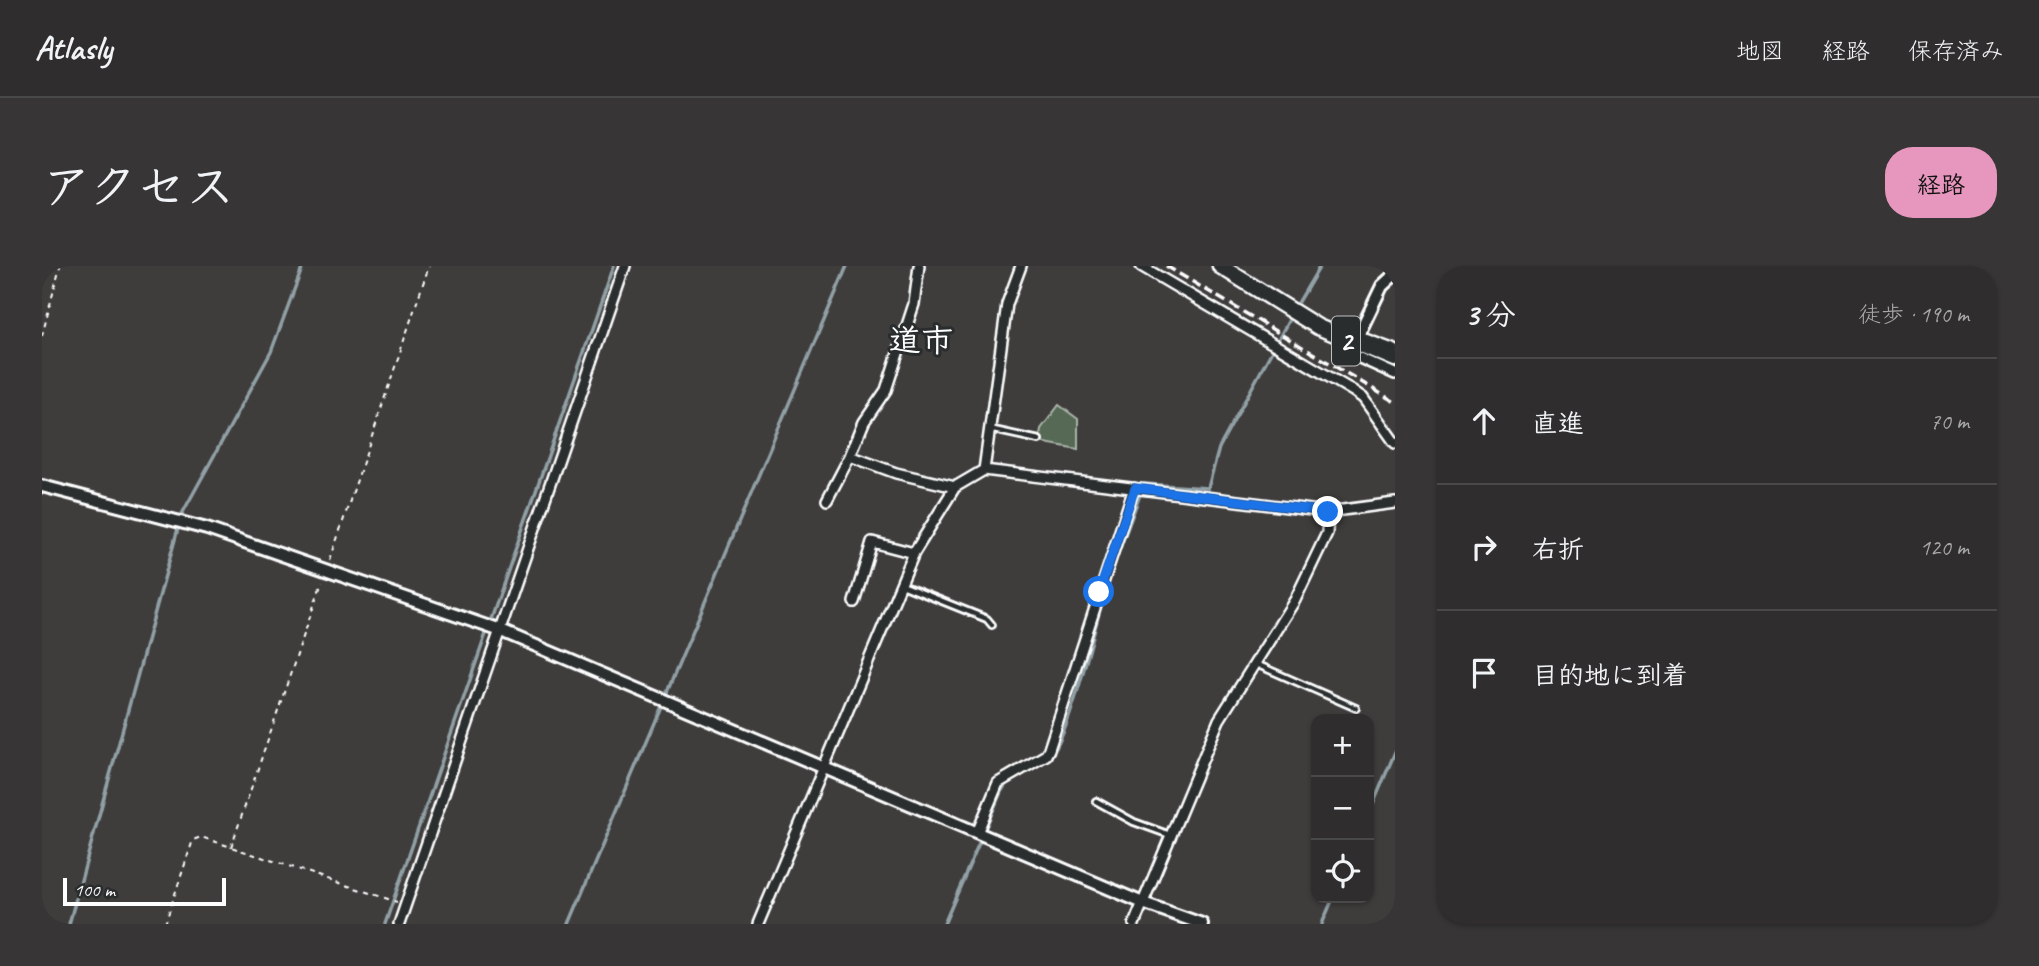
<!DOCTYPE html>
<html lang="ja">
<head>
<meta charset="utf-8">
<style>
	:root { --surface:#2f2d2d; --page:#373535; --text:#f1f3f6; --muted:#a7a8aa; --line:#4a4949; --accent:#e797bd }
	body { margin:0; font-family:Caveat,"Klee One",sans-serif; background:var(--page); color:var(--text) }
	.controls { position:absolute; right:21px; bottom:21px; display:grid; overflow:hidden; border-radius:14px; box-shadow:0 2px 5px #0004 }
	.controls button { width:63px; height:63px; display:grid; place-items:center; padding:0; border:0; border-bottom:2px solid var(--line); background:var(--surface); color:var(--text); font:35px sans-serif }
	.scale { position:absolute; left:21px; bottom:18px; width:163px; box-sizing:border-box; padding-left:7px; border:4px solid #fff; border-top:0; font-size:19px; line-height:24px; white-space:nowrap; color:#fff; -webkit-text-stroke:5px #2a2d2e; paint-order:stroke }
	.stop { position:absolute; width:21px; height:21px; margin:-16px; border:5px solid #1a73e8; border-radius:50%; background:#fff }
	.stop.end { background:#1a73e8; border-color:#fff; box-shadow:0 2px 7px #0008 }
	.list { margin:0; padding:0; list-style:none }
	h2 { display:flex; justify-content:space-between; align-items:center; height:91px; margin:0; padding:0 28px; font-size:30px }
	h2 small { font-size:23px; font-weight:400; color:var(--muted) }
	.list li { display:grid; grid-template-columns:46px 1fr auto; gap:21px; align-items:center; box-sizing:border-box; height:126px; padding:0 28px; border-top:2px solid var(--line) }
	.list b { display:block; font-size:26px; white-space:nowrap }
	.list em { font-size:23px; font-style:normal; color:var(--muted) }
	.icon { flex:none; width:38px; height:38px; fill:none; stroke:currentColor; stroke-width:2; stroke-linecap:round; stroke-linejoin:round }
	.map { position:relative; flex:none; width:1353px; height:658px; overflow:hidden; border-radius:28px }
	header { display:flex; align-items:center; gap:42px; box-sizing:border-box; height:98px; padding:0 35px; background:var(--surface); border-bottom:2px solid var(--line) }
	header strong { font-size:33px }
	nav { display:flex; gap:38px; margin-inline-start:auto; font-size:24px }
	.intro { display:flex; align-items:center; justify-content:space-between; box-sizing:border-box; height:168px; padding:0 42px }
	h1 { margin:0; font-size:49px }
	.button { padding:18px 32px; border-radius:28px; background:var(--accent); color:#111; font-size:24px; font-weight:700 }
	main { display:flex; gap:42px; padding:0 42px }
	aside { flex:1; background:var(--surface); border-radius:28px; box-shadow:0 2px 5px #0004 }
	.map>svg:first-child { display:block }
	.green { fill:#546955; stroke:#aab4aa; stroke-width:2 }
	.lines { fill:none; stroke-linecap:round; stroke-linejoin:round }
	.stream { stroke:#91a1a6; stroke-width:3.5 }
	.service-casing { stroke:#fff; stroke-width:10 }
	.minor-casing { stroke:#fff; stroke-width:14 }
	.tertiary-casing { stroke:#fff; stroke-width:16 }
	.primary-casing { stroke:#fff; stroke-width:19 }
	.path { stroke:#fff; stroke-width:2; stroke-dasharray:5 5; stroke-linecap:butt }
	.service { stroke:#2a2d2e; stroke-width:4.5 }
	.minor { stroke:#2a2d2e; stroke-width:9 }
	.tertiary { stroke:#2a2d2e; stroke-width:10 }
	.primary { stroke:#2a2d2e; stroke-width:14 }
	.rail { stroke:#fff; stroke-width:3.5; stroke-dasharray:10 5; stroke-linecap:butt }
	.route { stroke:#1a73e8; stroke-width:9 }
	.labels { text-anchor:middle; stroke-width:6; stroke-linejoin:round; paint-order:stroke }
	.shield { fill:#2a2d2e; stroke:#bfc0c0; stroke-width:2 }
	.shield-label { font-size:28px; font-weight:bold; fill:#fff }
	.neighbourhood-label { font-size:32px; font-weight:bold; fill:#fff; stroke:#2a2d2e }
</style>
</head>
<body>
<header>
<strong>Atlasly</strong>
<nav><a>地図</a><a>経路</a><a>保存済み</a></nav>
</header>
<div class="intro"><h1>アクセス</h1><a class="button">経路</a></div>
<main>
<div class="map">
<svg width="1353" height="658" viewBox="0 0 1353 658">
	<rect width="100%" height="100%" fill="#3f3c3c"/>
	<filter id="ink" filterUnits="userSpaceOnUse"><feTurbulence type="fractalNoise" baseFrequency=".0143" numOctaves="2"/><feDisplacementMap in="SourceGraphic" scale="14" xChannelSelector="R" yChannelSelector="G"/><feConvolveMatrix kernelMatrix="1 2 1 2 8 2 1 2 1" color-interpolation-filters="sRGB"/></filter>
	<g filter="url(#ink)">
		<path class="green" d="M1017,139L1036,153V183L997,176L999,163Z"/>
		<g class="lines">
			<path class="stream" d="M1252,44L1278,0
				M1067,312L1102,218L1166,222L1177,182L1249,50
				M1006,493C1026,476 1053,360 1062,329
				M1327,548L1353,486
				M27,658L140,248L229,86L261,0
				M343,658L572,0
				M527,658L805,0
				M902,658L959,526L964,518L996,499
				M1280,658L1291,632"/>
			<g class="service-casing">
				<path id="service" d="M947,163L997,174
					M860,319L945,353L950,359
					M1214,398L1314,442
					M1054,535L1092,556L1128,569"/>
			</g>
			<g class="minor-casing">
				<path id="minor" d="M877,0L872,38L844,124L822,156L808,190L854,207L913,221
					M1099,0L1311,125L1321,132L1353,177
					M1315,70L1353,84
					M1296,72L1300,84L1353,108
					M942,204L965,38L979,0
					M785,234L808,190
					M812,336L830,276L872,287
					M935,567L956,517L1004,489L1007,483L1092,222
					M357,658L583,0
					M716,658L872,287L913,221L942,204L1286,246L1353,237
					M1092,658L1177,454L1253,334L1285,267L1286,246"/>
			</g>
			<g class="tertiary-casing">
				<path id="tertiary" d="M1312,78L1340,20L1353,8
					M0,220L165,263L459,365L1101,637L1160,658"/>
			</g>
			<g class="primary-casing">
				<path id="primary" d="M1178,0L1276,61L1353,93"/>
			</g>
			<path class="path" d="M0,70L18,0
				M288,294L387,0
				M189,581L280,316
				M123,658L151,574L159,571L355,636"/>
			<use href="#service" class="service"/>
			<use href="#minor" class="minor"/>
			<use href="#tertiary" class="tertiary"/>
			<use href="#primary" class="primary"/>
			<path class="rail" d="M1124,0L1353,136"/>
		</g>
	</g>
	<g class="lines" filter="url(#ink)">
		<path class="route" d="M1057,326L1093,222L1286,246"/>
	</g>
	<g class="labels">
		<rect class="shield" x="1290" y="50.5" width="28" height="49" rx="5"/>
		<g class="shield-label">
			<text x="1304" y="85">2</text>
		</g>
		<g class="neighbourhood-label">
			<text x="879" y="85">道市</text>
		</g>
	</g>
</svg>
<div class="controls">
<button>+</button>
<button>−</button>
<button><svg class="icon" aria-label="locate" viewBox="0 0 24 24"><circle cx="12" cy="12" r="6"/><path d="M12 2v4M12 18v4M2 12h4M18 12h4"/></svg></button>
</div>
<div class="scale">100 m</div>
<div class="stop" style="left:1057px;top:326px"></div>
<div class="stop end" style="left:1286px;top:246px"></div>
</div>
<aside>
<h2>3 分<small>徒歩 · 190 m</small></h2>
<ul class="list">
<li><svg class="icon" aria-label="ahead" viewBox="0 0 24 24"><path d="M12 20V5M6 11l6-6 6 6"/></svg><div><b>直進</b></div><em>70 m</em></li>
<li><svg class="icon" aria-label="right" viewBox="0 0 24 24"><path d="M7 20v-9h11M14 6l5 5-5 5"/></svg><div><b>右折</b></div><em>120 m</em></li>
<li><svg class="icon" aria-label="arrive" viewBox="0 0 24 24"><path d="M6 21V4h12l-3 4 3 4H6"/></svg><div><b>目的地に到着</b></div></li>
</ul>
</aside>
</main>
</body>
</html>
